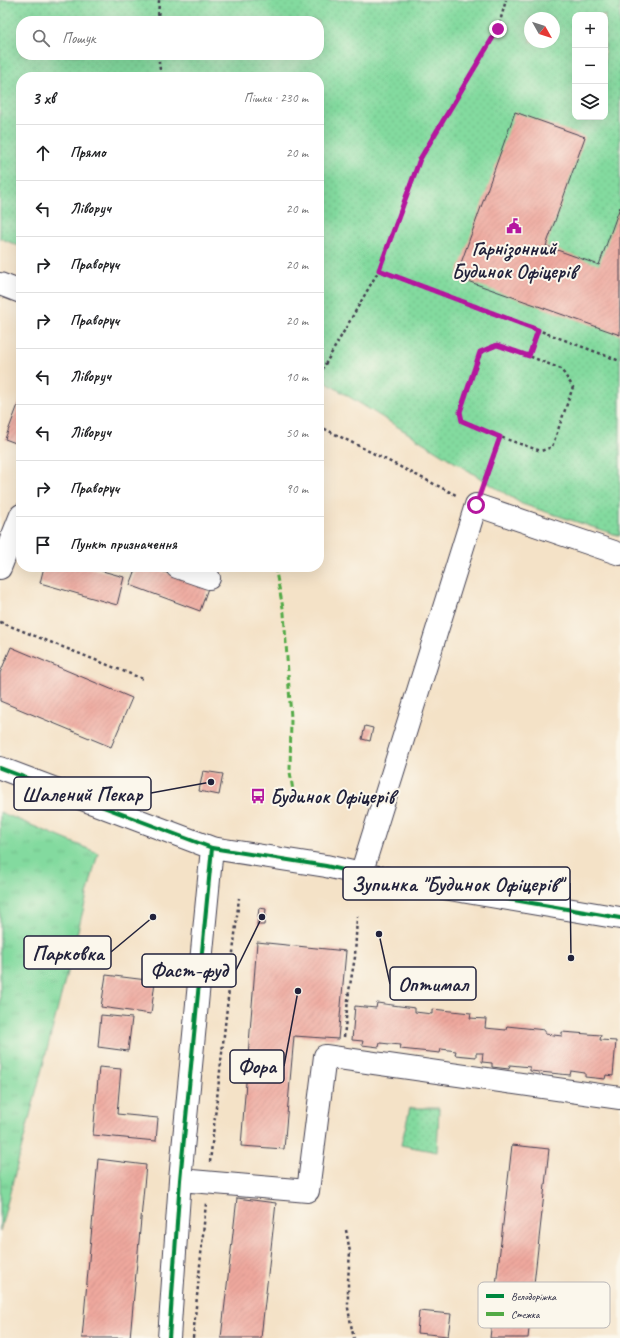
<!DOCTYPE html>
<html lang="uk">
<head>
<meta charset="utf-8">
<style>
	:root { --surface:#fff; --page:#f2f2f2; --text:#202124; --muted:#757577; --line:#e0e0e0 }
	body { margin:0; font-family:Caveat,sans-serif; background:var(--page); color:var(--text) }
	.controls { position:absolute; right:12px; top:12px; display:grid; overflow:hidden; border-radius:8px; box-shadow:0 4px 16px #0002 }
	.controls button { width:36px; height:36px; display:grid; place-items:center; padding:0; border:0; border-bottom:1px solid var(--line); background:var(--surface); color:var(--text); font:20px sans-serif }
	.compass { position:absolute; left:524px; top:12px; width:36px; height:36px; border-radius:50%; background:var(--surface); box-shadow:0 4px 16px #0002; rotate:129deg }
	.stop { position:absolute; width:12px; height:12px; margin:-9px; border:3px solid #b5179e; border-radius:50%; background:#fff }
	.stop.end { background:#b5179e; border-color:#fff; box-shadow:0 1px 4px #0008 }
	.list { margin:0; padding:0; list-style:none }
	h2 { display:flex; justify-content:space-between; align-items:center; height:52px; margin:0; padding:0 16px; font-size:17px }
	h2 small { font-size:13px; font-weight:400; color:var(--muted) }
	.list li { display:grid; grid-template-columns:26px 1fr auto; gap:12px; align-items:center; box-sizing:border-box; height:56px; padding:0 16px; border-top:1px solid var(--line) }
	.list b { display:block; font-size:15px; white-space:nowrap }
	.list em { font-size:13px; font-style:normal; color:var(--muted) }
	.icon { flex:none; width:22px; height:22px; fill:none; stroke:currentColor; stroke-width:2; stroke-linecap:round; stroke-linejoin:round }
	.map { position:relative; flex:none; width:620px; height:1338px; overflow:hidden }
	.search { position:absolute; background:var(--surface); box-shadow:0 4px 16px #0002; left:16px; top:16px; width:308px; height:44px; display:flex; align-items:center; gap:10px; box-sizing:border-box; padding:0 14px; border-radius:16px; color:var(--muted); font-size:15px }
	.panel { position:absolute; background:var(--surface); box-shadow:0 4px 16px #0002; left:16px; top:72px; width:308px; height:500px; border-radius:16px }
	.map>svg:first-child { display:block }
	.grass { fill:url(#grass-tufts); stroke:#527e6d }
	.park { fill:url(#park-dots); stroke:#527e6d; fill-rule:evenodd }
	.building { fill:url(#building-hatch) }
	.lines { fill:none; stroke-linecap:round; stroke-linejoin:round }
	.minor-casing { stroke:#423f50; stroke-width:24 }
	.path { stroke:#423f50; stroke-width:2.5; stroke-dasharray:3 3; stroke-linecap:butt }
	.minor { stroke:#fff; stroke-width:22 }
	.quiet { stroke:#53aa46; stroke-width:3; stroke-dasharray:6 3; stroke-linecap:butt }
	.cycleway-casing { stroke:#fbf7ec; stroke-width:6 }
	.cycleway { stroke:#00873e; stroke-width:4 }
	.route { stroke:#b5179e; stroke-width:5 }
	.labels { text-anchor:middle; stroke-width:4; stroke-linejoin:round; paint-order:stroke }
	.poi-label { font-size:20px; font-weight:bold; fill:#22223b; stroke:#fbf7ec }
	.key { fill:#fbf7ec; stroke:#bab7b7; stroke-width:1 }
	.key-label { font-size:11px; fill:#22223b }
	.leader { fill:none; stroke:#22223b; stroke-width:1.5 }
	.callout-dot { fill:#22223b; stroke:#fbf7ec; stroke-width:1.5 }
	.callout { fill:#fbf7ec; stroke:#22223b; stroke-width:1.5 }
	.callout-label { font-size:21px; text-anchor:middle; font-weight:bold; fill:#22223b }
</style>
</head>
<body>
<div class="map">
<svg width="620" height="1338" viewBox="0 0 620 1338">
	<defs>
		<pattern id="grass-tufts" width="24" height="20" patternUnits="userSpaceOnUse"><rect width="24" height="20" fill="#83da9f"/><path d="M3 7l-1-3M5 7V3M7 7l1-3M15 17l-1-3M17 17v-4M19 17l1-3" fill="none" stroke="#71bb8a"/></pattern>
		<pattern id="park-dots" width="8" height="8" patternUnits="userSpaceOnUse"><rect width="8" height="8" fill="#83da9f"/><path d="M2 2h.1M6 6h.1" fill="none" stroke="#71bb8a" stroke-width="1.8" stroke-linecap="round"/></pattern>
		<pattern id="building-hatch" width="6" height="6" patternUnits="userSpaceOnUse"><rect width="6" height="6" fill="#eea79d"/><path d="M-1 1l2-2M0 6l6-6M5 7l2-2" fill="none" stroke="#cc8f88"/></pattern>
	</defs>
	<rect width="100%" height="100%" fill="#fbf7ec"/>
	<filter id="ink" filterUnits="userSpaceOnUse"><feTurbulence type="fractalNoise" baseFrequency=".025" numOctaves="2"/><feDisplacementMap in="SourceGraphic" scale="8" xChannelSelector="R" yChannelSelector="G"/><feConvolveMatrix kernelMatrix="1 2 1 2 8 2 1 2 1" color-interpolation-filters="sRGB"/></filter>
	<filter id="wash" filterUnits="userSpaceOnUse"><feTurbulence type="fractalNoise" baseFrequency=".012" numOctaves="4" result="noise"/><feDisplacementMap in="SourceGraphic" scale="16" xChannelSelector="R" yChannelSelector="G"/><feGaussianBlur stdDeviation="0.9" result="paint"/><feColorMatrix in="noise" values="0 0 0 0 0 0 0 0 0 0 0 0 0 0 0 0 0 1.4 0 .05"/><feComposite in="paint" operator="in"/></filter>
	<g filter="url(#wash)">
		<rect width="100%" height="100%" fill="#f4e2c7"/>
		<path class="grass" d="M0,812L98,853L0,1231Z"/>
		<path class="park" d="M0,0H620V536L522,504L319,378V77H21V247L0,238ZM575,15H605V117H575ZM530,18H554V42H530ZM21,21H319V55H21Z
			M410,1108H439L437,1152L401,1145Z"/>
		<g id="blocks">
			<path class="building" d="M515,112L585,137L546,246L599,265L620,207V335L456,277Z
				M21,397V445L5,439Z
				M44,567H88L124,577L117,605L40,583Z
				M137,567H151L208,588L200,611L130,585Z
				M11,647L132,698L111,747L0,701V673Z
				M365,726L373,728L370,741L362,739Z
				M203,771L223,774L219,795L199,791Z
				M259,908L266,909L264,925H257Z
				M257,942L346,951L338,1039L294,1036L284,1149L241,1146Z
				M106,975L155,981L151,1014L101,1007Z
				M377,1003L415,1008V1012L432,1014V1009L471,1013L470,1018L486,1019L485,1028L506,1030L507,1026L545,1030V1034L562,1036V1032L601,1035L600,1040L616,1041L613,1076L606,1075L605,1079L585,1077V1073L571,1071L570,1075L530,1071V1067L510,1065L509,1069L492,1067V1063L482,1062L483,1053H476V1057L455,1055L456,1051L449,1050L441,1049L440,1053L400,1049L401,1045L390,1044L380,1043L379,1047L362,1045L363,1041L352,1040L355,1006L376,1008Z
				M101,1015L132,1018L128,1051L98,1047Z
				M99,1067L121,1069L117,1114L158,1118L156,1141L93,1135Z
				M512,1145L549,1149L528,1338H490Z
				M98,1159L146,1165L130,1338H82Z
				M237,1198L276,1203L261,1338H221Z
				M419,1311L451,1314L448,1336L417,1333Z"/>
		</g>
	</g>
	<g filter="url(#ink)">
		<use href="#blocks" fill-opacity="0" stroke="#423f50" stroke-width="1"/>
		<g class="lines">
			<g class="minor-casing">
				<path id="minor" d="M0,284L21,292
					M177,567L209,578
					M0,568L21,515
					M0,768L212,848L326,866L361,874L620,918
					M361,874L476,505L620,554
					M180,1180L308,1191L325,1056L620,1098
					M169,1338L180,1180L212,848"/>
			</g>
			<path class="path" d="M158,21L159,0
				M158,55L161,77
				M379,270L620,361
				M319,375L379,270L420,159L498,29L506,0
				M319,426L458,496
				M500,437L462,421L460,411L481,352L497,345L529,356
				M483,486L500,437L541,451L552,447L573,387L561,369L529,356L538,330
				M0,622L143,679
				M344,1037L349,991L355,957L357,916
				M210,1162L239,898
				M346,1230L350,1252L348,1280V1308L352,1330L354,1338
				M193,1338L206,1203"/>
			<use href="#minor" class="minor"/>
			<path class="quiet" d="M275,567L284,613L291,718L290,772L295,803"/>
			<g class="cycleway-casing">
				<path id="cycleway" d="M0,768L212,848L326,866L361,874L620,918
					M169,1338L180,1180L212,848"/>
			</g>
			<use href="#cycleway" class="cycleway"/>
		</g>
	</g>
	<g class="lines" filter="url(#ink)">
		<path class="route" d="M476,505L500,437L462,421L460,412L480,352L497,345L529,356L538,330L379,270L420,159L498,29"/>
	</g>
	<defs>
		<g id="civic-bare" transform="scale(1.2)"><path d="M-.6-6.5H3V-4.5H.6V-3L4-1V1h2V6H-6V1h2V-1L-.6-3ZM-1.2 2.5V6h2.4V2.5Z" fill="#b5179e" stroke="#fbf7ec" stroke-width="2.5" paint-order="stroke"/></g>
		<g id="bus-bare" transform="scale(1.2)"><path d="M-5-6H5V4H4V6H2V4H-2V6H-4V4H-5ZM-3.5-4V0h7V-4ZM-3.5 1.2v1.5H-2V1.2ZM2 1.2v1.5H3.5V1.2Z" fill="#b5179e" stroke="#fbf7ec" stroke-width="2.5" paint-order="stroke"/></g>
	</defs>
	<g fill-rule="evenodd">
		<use href="#civic-bare" x="514" y="226"/>
		<use href="#bus-bare" x="258" y="796"/>
	</g>
	<g class="labels">
		<g class="poi-label">
			<text x="514" y="255">Гарнізонний<tspan x="514" dy="23">Будинок Офіцерів</tspan></text>
			<text x="270" y="803" text-anchor="start">Будинок Офіцерів</text>
		</g>
	</g>
	<rect x="478" y="1282" width="132" height="46" rx="6" class="key"/>
	<rect x="486" y="1294" width="18" height="4" fill="#00873e"/>
	<rect x="486" y="1312" width="18" height="4" fill="#53aa46"/>
	<g class="key-label">
		<text x="511" y="1300">Велодоріжка</text>
		<text x="511" y="1318">Стежка</text>
	</g>
	<path class="leader" d="M211 782L151 793M571 958L570 883M153 917L111 952M262 917L236 970M379 934L390 984M298 991L284 1066"/>
	<g class="callout-dot">
		<circle cx="211" cy="782" r="4"/>
		<circle cx="571" cy="958" r="4"/>
		<circle cx="153" cy="917" r="4"/>
		<circle cx="262" cy="917" r="4"/>
		<circle cx="379" cy="934" r="4"/>
		<circle cx="298" cy="991" r="4"/>
	</g>
	<g class="callout">
		<rect x="14" y="777" width="137" height="33" rx="4"/>
		<rect x="343" y="867" width="227" height="33" rx="4"/>
		<rect x="24" y="936" width="87" height="33" rx="4"/>
		<rect x="142" y="954" width="94" height="33" rx="4"/>
		<rect x="390" y="967" width="86" height="33" rx="4"/>
		<rect x="230" y="1050" width="54" height="33" rx="4"/>
	</g>
	<g class="callout-label">
		<text x="82" y="801">Шалений Пекар</text>
		<text x="457" y="891">Зупинка "Будинок Офіцерів"</text>
		<text x="68" y="960">Парковка</text>
		<text x="189" y="977">Фаст-фуд</text>
		<text x="433" y="991">Оптимал</text>
		<text x="257" y="1073">Фора</text>
	</g>
</svg>
<div class="controls">
<button>+</button>
<button>−</button>
<button><svg class="icon" aria-label="layers" viewBox="0 0 24 24"><path d="M12 4l9 5-9 5-9-5zM3 14l9 5 9-5"/></svg></button>
</div>
<svg class="compass" viewBox="-18 -18 36 36"><path d="M0-13l5 13h-10z" fill="#e53935"/><path d="M0 13l5-13h-10z" fill="#757577"/></svg>
<div class="stop" style="left:476px;top:505px"></div>
<div class="stop end" style="left:498px;top:29px"></div>
<div class="search"><svg class="icon" aria-label="search" viewBox="0 0 24 24"><circle cx="10" cy="10" r="6"/><path d="M15 15l6 6"/></svg>Пошук</div>
<section class="panel">
<h2>3 хв<small>Пішки · 230 m</small></h2>
<ul class="list">
<li><svg class="icon" aria-label="ahead" viewBox="0 0 24 24"><path d="M12 20V5M6 11l6-6 6 6"/></svg><div><b>Прямо</b></div><em>20 m</em></li>
<li><svg class="icon" aria-label="left" viewBox="0 0 24 24"><path d="M17 20v-9H6M10 6l-5 5 5 5"/></svg><div><b>Ліворуч</b></div><em>20 m</em></li>
<li><svg class="icon" aria-label="right" viewBox="0 0 24 24"><path d="M7 20v-9h11M14 6l5 5-5 5"/></svg><div><b>Праворуч</b></div><em>20 m</em></li>
<li><svg class="icon" aria-label="right" viewBox="0 0 24 24"><path d="M7 20v-9h11M14 6l5 5-5 5"/></svg><div><b>Праворуч</b></div><em>20 m</em></li>
<li><svg class="icon" aria-label="left" viewBox="0 0 24 24"><path d="M17 20v-9H6M10 6l-5 5 5 5"/></svg><div><b>Ліворуч</b></div><em>10 m</em></li>
<li><svg class="icon" aria-label="left" viewBox="0 0 24 24"><path d="M17 20v-9H6M10 6l-5 5 5 5"/></svg><div><b>Ліворуч</b></div><em>50 m</em></li>
<li><svg class="icon" aria-label="right" viewBox="0 0 24 24"><path d="M7 20v-9h11M14 6l5 5-5 5"/></svg><div><b>Праворуч</b></div><em>90 m</em></li>
<li><svg class="icon" aria-label="arrive" viewBox="0 0 24 24"><path d="M6 21V4h12l-3 4 3 4H6"/></svg><div><b>Пункт призначення</b></div></li>
</ul>
</section>
</div>
</body>
</html>
